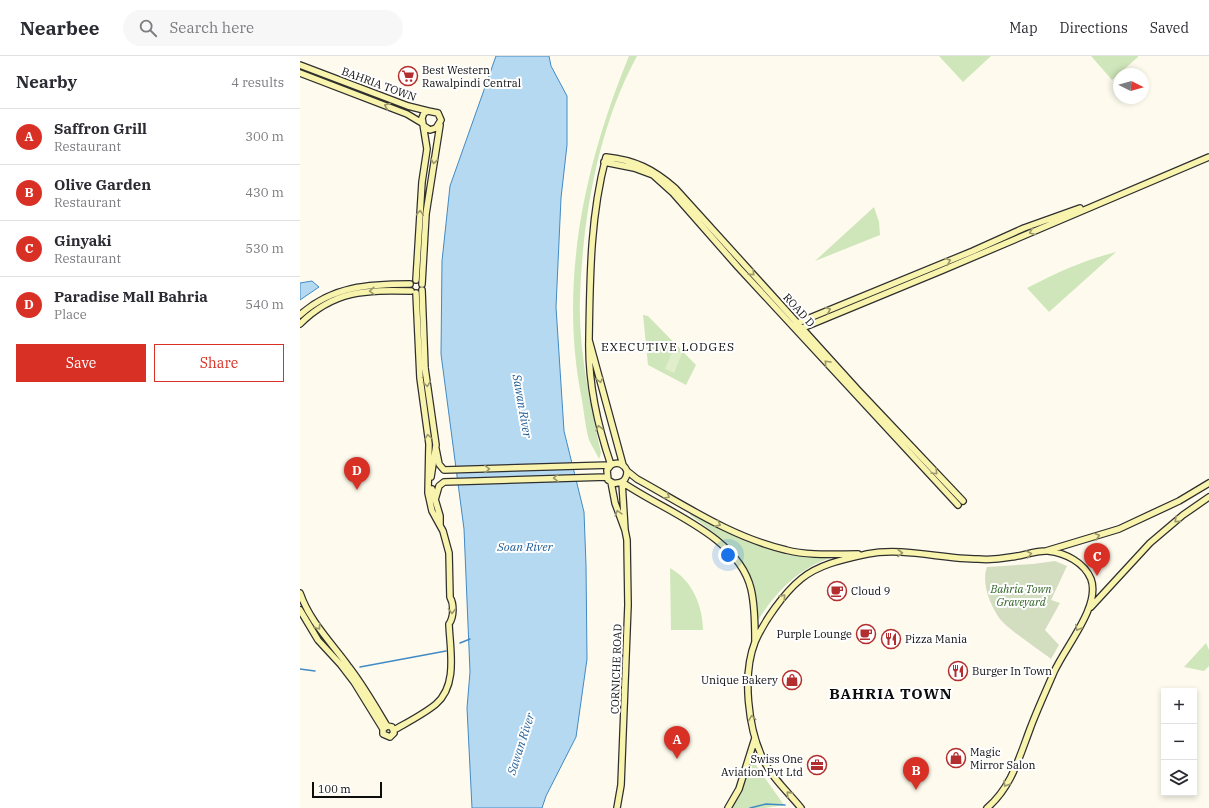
<!DOCTYPE html>
<html lang="en">
<head>
<meta charset="utf-8">
<style>
	:root { --surface:#fff; --page:#f7f7f7; --text:#2b2b33; --muted:#7c7c81; --line:#e1e1e2; --accent:#d93025 }
	body { margin:0; font-family:"IBM Plex Serif",serif; background:var(--page); color:var(--text) }
	.controls { position:absolute; right:12px; bottom:12px; display:grid; overflow:hidden; border-radius:0px; box-shadow:0 2px 6px #0003 }
	.controls button { width:36px; height:36px; display:grid; place-items:center; padding:0; border:0; border-bottom:1px solid var(--line); background:var(--surface); color:var(--text); font:20px sans-serif }
	.compass { position:absolute; left:813px; top:12px; width:36px; height:36px; border-radius:50%; background:var(--surface); box-shadow:0 2px 6px #0003; rotate:95deg }
	.scale { position:absolute; left:12px; bottom:10px; width:70px; box-sizing:border-box; padding-left:4px; border:2px solid #0d0d0d; border-top:0; font-size:11px; line-height:14px; white-space:nowrap; color:#0d0d0d; -webkit-text-stroke:3px #fff; paint-order:stroke }
	.you { position:absolute; left:428px; top:499px; width:14px; height:14px; margin:-10px; border:3px solid #fff; border-radius:50%; background:#1a73e8; box-shadow:0 0 0 6px #1a73e833 }
	.badge { display:grid; place-items:center; width:26px; height:26px; border-radius:50%; background:var(--accent); color:#fff; font-size:13px; font-weight:700 }
	.pin { position:absolute; translate:-50% -33px; filter:drop-shadow(0 1px 2px #0008) }
	.pin::after { content:''; position:absolute; top:21px; width:14px; height:12px; background:inherit; clip-path:polygon(0 0,100% 0,50% 100%) }
	.list { margin:0; padding:0; list-style:none }
	h2 { display:flex; justify-content:space-between; align-items:center; height:52px; margin:0; padding:0 16px; font-size:17px }
	h2 small { font-size:13px; font-weight:400; color:var(--muted) }
	.list li { display:grid; grid-template-columns:26px 1fr auto; gap:12px; align-items:center; box-sizing:border-box; height:56px; padding:0 16px; border-top:1px solid var(--line) }
	.list b { display:block; font-size:15px; white-space:nowrap }
	.list p { margin:0; font-size:13px; white-space:nowrap; color:var(--muted) }
	.list em { font-size:13px; font-style:normal; color:var(--muted) }
	.actions { display:flex; gap:8px; padding:12px 16px }
	.actions a { flex:1; padding:9px 0; border:1px solid var(--accent); border-radius:0px; text-align:center; font-size:14px; color:var(--accent) }
	.actions .main { background:var(--accent); color:#fff }
	.icon { flex:none; width:22px; height:22px; fill:none; stroke:currentColor; stroke-width:2; stroke-linecap:round; stroke-linejoin:round }
	.map { position:relative; flex:none; width:909px; height:752px; overflow:hidden }
	header { display:flex; align-items:center; gap:24px; box-sizing:border-box; height:56px; padding:0 20px; background:var(--surface); border-bottom:1px solid var(--line) }
	header strong { font-size:19px }
	nav { display:flex; gap:22px; margin-inline-start:auto; font-size:14px }
	.search { width:280px; height:36px; background:var(--page); display:flex; align-items:center; gap:10px; box-sizing:border-box; padding:0 14px; border-radius:22px; color:var(--muted); font-size:15px }
	main { display:flex }
	aside { flex:1; background:var(--surface) }
	.map>svg:first-child { display:block }
	.green { fill:#cfe6ba }
	.cemetery { fill:#d3dec0 }
	.pitch { fill:#e0eecb }
	.water { fill:#b6d9f2; stroke:#428ac4 }
	.lines { fill:none; stroke-linecap:round; stroke-linejoin:round }
	.stream { stroke:#428ac4; stroke-width:1.5 }
	.secondary-casing { stroke:#2f2f2f; stroke-width:8 }
	.secondary { stroke:#f9f4ad; stroke-width:5.5 }
	.oneway { stroke:#9b986d }
	.labels { text-anchor:middle; stroke-width:4; stroke-linejoin:round; paint-order:stroke }
	.poi-label { font-size:11px; fill:#0d0d0d; stroke:#fff; text-anchor:start }
	.street-label { font-size:11px; fill:#0d0d0d; stroke:#fff }
	.park-label { font-size:11px; font-style:italic; fill:#2c6022; stroke:#fff }
	.neighbourhood-label { font-size:12px; letter-spacing:1px; fill:#0d0d0d; stroke:#fff }
	.water-label { font-size:12px; font-style:italic; fill:#1f5d96; stroke:#fff }
	.district-label { font-size:15px; font-weight:bold; letter-spacing:1px; fill:#0d0d0d; stroke:#fff }
</style>
</head>
<body>
<header>
<strong>Nearbee</strong>
<div class="search"><svg class="icon" aria-label="search" viewBox="0 0 24 24"><circle cx="10" cy="10" r="6"/><path d="M15 15l6 6"/></svg>Search here</div>
<nav><a>Map</a><a>Directions</a><a>Saved</a></nav>
</header>
<main>
<aside>
<h2>Nearby<small>4 results</small></h2>
<ul class="list">
<li><span class="badge">A</span><div><b>Saffron Grill</b><p>Restaurant</p></div><em>300 m</em></li>
<li><span class="badge">B</span><div><b>Olive Garden</b><p>Restaurant</p></div><em>430 m</em></li>
<li><span class="badge">C</span><div><b>Ginyaki</b><p>Restaurant</p></div><em>530 m</em></li>
<li><span class="badge">D</span><div><b>Paradise Mall Bahria</b><p>Place</p></div><em>540 m</em></li>
</ul>
<div class="actions"><a class="main">Save</a><a>Share</a></div>
</aside>
<div class="map">
<svg width="909" height="752" viewBox="0 0 909 752">
	<rect width="100%" height="100%" fill="#fefbee"/>
	<path class="green" d="M329,0H337C298,72 283,159 280,241C278,292 290,346 301,397L299,403C296,397 292,390 289,384C285,370 284,354 281,339C259,224 285,107 329,0Z
		M639,0H691L663,26Z
		M791,0H838V1L812,24Z
		M574,151L579,166L580,179L515,205Z
		M816,196L749,256L727,232C756,217 784,204 816,196Z
		M343,259L348,260L396,309L386,329L348,309Z
		M391,456L429,477L459,489L482,496L531,502C498,512 475,537 457,566C455,553 453,539 450,526C442,496 414,476 390,459Z
		M370,512C392,524 403,550 403,574H371Z
		M906,587L909,594V610L904,615L884,611Z
		M451,702L484,749L465,752H428L437,743Z"/>
	<path class="cemetery" d="M755,505L767,510L751,544L760,547L745,574L759,589L751,603C738,593 709,574 700,563C690,549 681,527 687,511L733,508Z"/>
	<path class="pitch" d="M373,294L382,297L374,317L365,313Z"/>
	<path class="water" d="M196,0H249L251,10L267,40V89L261,142L256,251L264,375L284,456L286,509L287,603L276,681L246,740L242,752H172L167,652L170,616L164,473L141,298L142,205L150,130Z
		M12,225L19,231L0,244V227Z"/>
	<g class="lines">
		<path class="stream" d="M160,587L170,583
			M60,611L146,595
			M0,613L15,615
			M450,752L466,748L485,749"/>
		<g class="secondary-casing">
			<path id="secondary" d="M0,9L108,50L128,55
				M0,17L107,58L122,67
				M304,106L334,112L353,119L373,137L438,211L658,449
				M116,224L122,126L127,93L122,62L124,57L128,55L138,57L141,64L136,72L130,74L124,70
				M122,228L126,158L140,69
				M122,234L125,312L136,389L131,421
				M0,259C32,230 69,228 110,228
				M0,268C34,234 66,234 111,235
				M495,268L673,195L724,172L780,152
				M500,273L643,214L909,101
				M289,284C290,222 290,161 306,101C335,104 353,113 375,132L558,334L663,445
				M136,393L139,408L144,414L311,409C318,405 324,408 327,415C327,424 322,428 313,427L308,424L307,414L311,409
				M311,409C297,368 288,328 289,284L323,409
				M327,415L337,423C386,450 431,481 486,494C509,500 534,498 558,498
				M311,426L315,447L325,474L322,426
				M322,426C363,455 438,479 451,533C455,550 455,569 455,585
				M132,433L140,460V469
				M135,444L139,430L144,426L307,421
				M746,495L819,473L879,445L909,427
				M0,537C10,566 31,586 49,611C63,629 75,650 87,670L92,671L94,677L90,681L83,678V673L87,670
				M791,551L850,487L883,459L909,441
				M0,554L18,584L41,609L54,626L83,673
				M94,674C108,666 124,658 136,648C158,629 150,594 149,568C154,561 154,548 150,541L149,497L143,475L132,455L128,437L129,388L120,322L116,237
				M317,752L321,729L328,549L327,484L325,474
				M428,752L439,733L455,682
				M501,752C488,736 472,722 463,703C448,672 442,619 455,586C464,565 484,537 501,523C519,508 545,503 567,498C603,491 642,503 678,503C689,504 700,503 711,501C723,500 736,494 748,495C765,497 784,506 791,523C801,550 765,591 754,616C746,635 737,654 730,673C719,702 711,732 687,752"/>
		</g>
		<use href="#secondary" class="secondary"/>
	</g>
	<defs><path id="oneway-chevron" d="M-2-3.5L2.5 0L-2 3.5" fill="none" stroke-width="1.6" stroke-linecap="round" stroke-linejoin="round"/></defs>
	<g class="oneway">
		<use href="#oneway-chevron" transform="translate(87 50) rotate(-159)"/>
		<use href="#oneway-chevron" transform="translate(134 105) rotate(99)"/>
		<use href="#oneway-chevron" transform="translate(120 157) rotate(-86)"/>
		<use href="#oneway-chevron" transform="translate(732 176) rotate(157)"/>
		<use href="#oneway-chevron" transform="translate(648 205) rotate(-22)"/>
		<use href="#oneway-chevron" transform="translate(452 217) rotate(46)"/>
		<use href="#oneway-chevron" transform="translate(72 235) rotate(176)"/>
		<use href="#oneway-chevron" transform="translate(528 254) rotate(-22)"/>
		<use href="#oneway-chevron" transform="translate(527 307) rotate(-133)"/>
		<use href="#oneway-chevron" transform="translate(300 324) rotate(77)"/>
		<use href="#oneway-chevron" transform="translate(127 328) rotate(82)"/>
		<use href="#oneway-chevron" transform="translate(299 372) rotate(-103)"/>
		<use href="#oneway-chevron" transform="translate(128 381) rotate(-98)"/>
		<use href="#oneway-chevron" transform="translate(187 413) rotate(-2)"/>
		<use href="#oneway-chevron" transform="translate(635 416) rotate(46)"/>
		<use href="#oneway-chevron" transform="translate(256 422) rotate(178)"/>
		<use href="#oneway-chevron" transform="translate(367 440) rotate(30)"/>
		<use href="#oneway-chevron" transform="translate(318 457) rotate(-107)"/>
		<use href="#oneway-chevron" transform="translate(877 464) rotate(140)"/>
		<use href="#oneway-chevron" transform="translate(418 468) rotate(26)"/>
		<use href="#oneway-chevron" transform="translate(797 480) rotate(-17)"/>
		<use href="#oneway-chevron" transform="translate(600 497)"/>
		<use href="#oneway-chevron" transform="translate(729 498) rotate(-11)"/>
		<use href="#oneway-chevron" transform="translate(483 541) rotate(-48)"/>
		<use href="#oneway-chevron" transform="translate(152 555) rotate(90)"/>
		<use href="#oneway-chevron" transform="translate(18 571) rotate(56)"/>
		<use href="#oneway-chevron" transform="translate(778 572) rotate(119)"/>
		<use href="#oneway-chevron" transform="translate(452 662) rotate(-98)"/>
		<use href="#oneway-chevron" transform="translate(706 728) rotate(122)"/>
		<use href="#oneway-chevron" transform="translate(489 738) rotate(-132)"/>
	</g>
	<defs>
		<g id="supermarket-ring" transform="scale(1)"><circle r="9.5" fill="#fff" stroke="#b32e2f" stroke-width="1.5"/><path d="M-6-5.5h2.5l.6 2H6L4.5 2H-2.5L-4.4-4H-6ZM-1.5 3.2a1.3 1.3 0 1 0 .1 0ZM3 3.2a1.3 1.3 0 1 0 .1 0Z" fill="#b32e2f"/></g>
		<g id="cafe-ring" transform="scale(1)"><circle r="9.5" fill="#fff" stroke="#b32e2f" stroke-width="1.5"/><path d="M-5.5-4.5H6V0H3Q3 3.5 0 3.5H-2.5Q-5.5 3.5-5.5 0ZM3-3.2v2h1.7v-2ZM-6 4.5H4V6H-6Z" fill="#b32e2f"/></g>
		<g id="restaurant-ring" transform="scale(1)"><circle r="9.5" fill="#fff" stroke="#b32e2f" stroke-width="1.5"/><path d="M-5-6h1v4h1v-4h1v4h1v-4h1v5L-1.5 .5V6h-2V.5L-5-1ZM5-6V6H3V1.5H1.5Q1.5-4 5-6Z" fill="#b32e2f"/></g>
		<g id="shop-ring" transform="scale(1)"><circle r="9.5" fill="#fff" stroke="#b32e2f" stroke-width="1.5"/><path d="M-5-2.5h2.3a2.7 3.5 0 0 1 5.4 0H5L5.5 6h-11ZM-1.5-2.5h3a1.5 2.3 0 0 0-3 0Z" fill="#b32e2f"/></g>
		<g id="office-ring" transform="scale(1)"><circle r="9.5" fill="#fff" stroke="#b32e2f" stroke-width="1.5"/><path d="M-6-3h4V-5.5h4V-3h4V5H-6ZM-1-4.5V-3h2v-1.5ZM-6 0V1H6V0Z" fill="#b32e2f"/></g>
	</defs>
	<g fill-rule="evenodd">
		<use href="#supermarket-ring" x="108" y="20"/>
		<use href="#cafe-ring" x="537" y="535"/>
		<use href="#cafe-ring" x="566" y="578"/>
		<use href="#restaurant-ring" x="591" y="583"/>
		<use href="#restaurant-ring" x="658" y="615"/>
		<use href="#shop-ring" x="492" y="624"/>
		<use href="#shop-ring" x="656" y="702"/>
		<use href="#office-ring" x="517" y="709"/>
	</g>
	<g class="labels">
		<g class="poi-label">
			<text x="122" y="18">Best Western<tspan x="122" dy="13">Rawalpindi Central</tspan></text>
			<text x="551" y="539">Cloud 9</text>
			<text x="552" y="582" text-anchor="end">Purple Lounge</text>
			<text x="605" y="587">Pizza Mania</text>
			<text x="672" y="619">Burger In Town</text>
			<text x="478" y="628" text-anchor="end">Unique Bakery</text>
			<text x="670" y="700">Magic<tspan x="670" dy="13">Mirror Salon</tspan></text>
			<text x="503" y="707" text-anchor="end">Swiss One<tspan x="503" dy="13">Aviation Pvt Ltd</tspan></text>
		</g>
		<g class="street-label">
			<text transform="translate(79 28) rotate(20)" y="4">BAHRIA TOWN</text>
			<text transform="translate(499 254) rotate(48)" y="4">ROAD D</text>
			<text transform="translate(316 613) rotate(-88)" y="4">CORNICHE ROAD</text>
		</g>
		<g class="park-label">
			<text x="721" y="537">Bahria Town<tspan x="721" dy="13">Graveyard</tspan></text>
		</g>
		<g class="neighbourhood-label">
			<text x="368" y="295">EXECUTIVE LODGES</text>
		</g>
		<g class="water-label">
			<text transform="translate(222 350) rotate(80)" y="4">Sawan River</text>
			<text x="225" y="495">Soan River</text>
			<text transform="translate(221 688) rotate(-72)" y="4">Sawan River</text>
		</g>
		<g class="district-label">
			<text x="591" y="643">BAHRIA TOWN</text>
		</g>
	</g>
</svg>
<div class="controls">
<button>+</button>
<button>−</button>
<button><svg class="icon" aria-label="layers" viewBox="0 0 24 24"><path d="M12 4l9 5-9 5-9-5zM3 14l9 5 9-5"/></svg></button>
</div>
<svg class="compass" viewBox="-18 -18 36 36"><path d="M0-13l5 13h-10z" fill="#e53935"/><path d="M0 13l5-13h-10z" fill="#7c7c81"/></svg>
<div class="scale">100 m</div>
<div class="you"></div>
<div class="pin badge" style="left:377px;top:703px">A</div>
<div class="pin badge" style="left:616px;top:734px">B</div>
<div class="pin badge" style="left:797px;top:520px">C</div>
<div class="pin badge" style="left:57px;top:434px">D</div>
</div>
</main>
</body>
</html>
